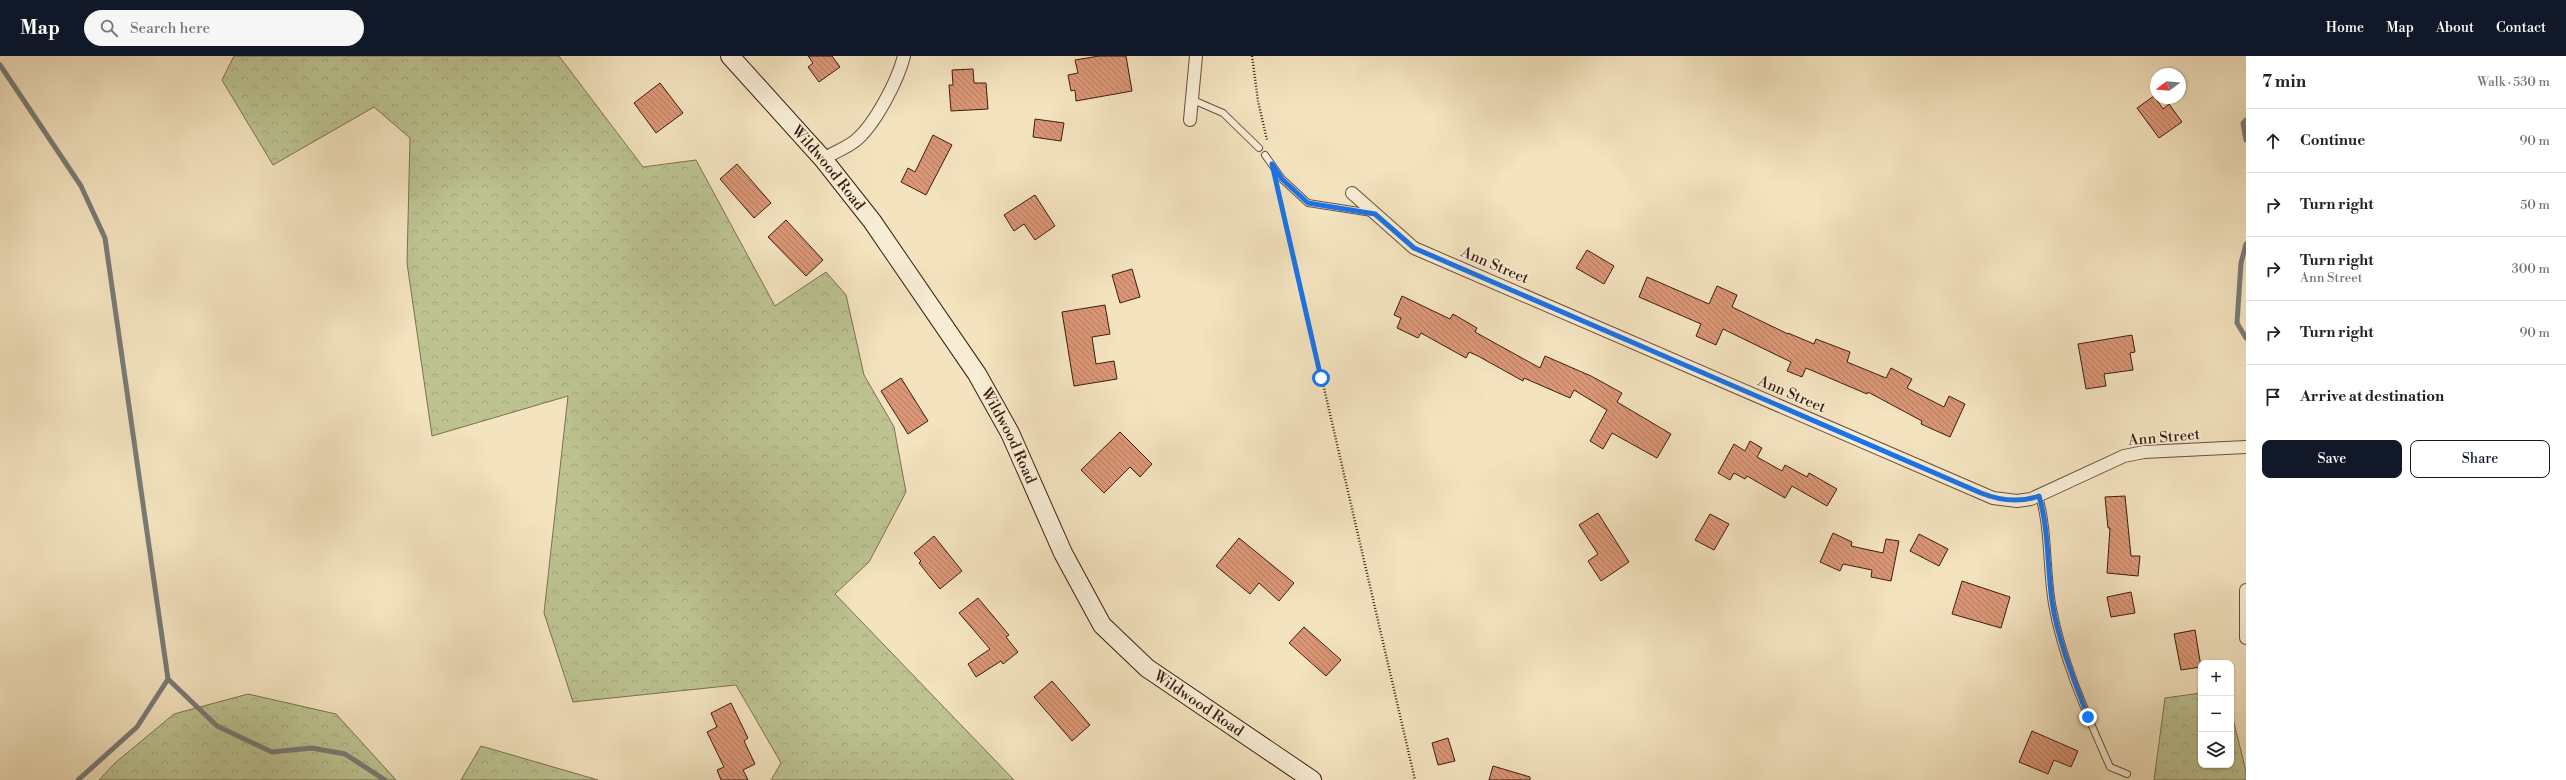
<!DOCTYPE html>
<html lang="en">
<head>
<meta charset="utf-8">
<style>
	:root { --surface:#fff; --page:#f6f6f6; --text:#222; --muted:#767676; --line:#e0e0e0; --accent:#111827 }
	body { margin:0; font-family:"Libre Bodoni",serif; background:var(--page); color:var(--text) }
	.controls { position:absolute; right:12px; bottom:12px; display:grid; overflow:hidden; border-radius:8px; box-shadow:0 1px 3px #0004 }
	.controls button { width:36px; height:36px; display:grid; place-items:center; padding:0; border:0; border-bottom:1px solid var(--line); background:var(--surface); color:var(--text); font:20px sans-serif }
	.compass { position:absolute; left:2150px; top:12px; width:36px; height:36px; border-radius:50%; background:var(--surface); box-shadow:0 1px 3px #0004; rotate:254deg }
	.stop { position:absolute; width:12px; height:12px; margin:-9px; border:3px solid #1a73e8; border-radius:50%; background:#fff }
	.stop.end { background:#1a73e8; border-color:#fff; box-shadow:0 1px 4px #0008 }
	.list { margin:0; padding:0; list-style:none }
	h2 { display:flex; justify-content:space-between; align-items:center; height:52px; margin:0; padding:0 16px; font-size:17px }
	h2 small { font-size:13px; font-weight:400; color:var(--muted) }
	.list li { display:grid; grid-template-columns:26px 1fr auto; gap:12px; align-items:center; box-sizing:border-box; height:64px; padding:0 16px; border-top:1px solid var(--line) }
	.list b { display:block; font-size:15px; white-space:nowrap }
	.list p { margin:0; font-size:13px; white-space:nowrap; color:var(--muted) }
	.list em { font-size:13px; font-style:normal; color:var(--muted) }
	.actions { display:flex; gap:8px; padding:12px 16px }
	.actions a { flex:1; padding:9px 0; border:1px solid var(--accent); border-radius:8px; text-align:center; font-size:14px; color:var(--accent) }
	.actions .main { background:var(--accent); color:#fff }
	.icon { flex:none; width:22px; height:22px; fill:none; stroke:currentColor; stroke-width:2; stroke-linecap:round; stroke-linejoin:round }
	.map { position:relative; flex:none; width:2246px; height:724px; overflow:hidden }
	header { display:flex; align-items:center; gap:24px; box-sizing:border-box; height:56px; padding:0 20px; background:var(--accent); color:#fff }
	header strong { font-size:19px }
	nav { display:flex; gap:22px; margin-inline-start:auto; font-size:14px }
	.search { width:280px; height:36px; background:var(--page); display:flex; align-items:center; gap:10px; box-sizing:border-box; padding:0 14px; border-radius:22px; color:var(--muted); font-size:15px }
	main { display:flex }
	aside { flex:1; background:var(--surface) }
	.map>svg:first-child { display:block }
	.forest { fill:url(#forest-crowns); stroke:#7d7050 }
	.lines { fill:none; stroke-linecap:round; stroke-linejoin:round }
	.stream { stroke:#797b77; stroke-width:5 }
	.building { fill:url(#building-back-hatch); stroke:#3e1c0f }
	.lane-casing { stroke:#6b4e3b; stroke-width:8 }
	.street-casing { stroke:#6b4e3b; stroke-width:14 }
	.secondary-casing { stroke:#3e1c0f; stroke-width:20 }
	.path { stroke:#3e1c0f; stroke-width:2.5; stroke-dasharray:1 2; stroke-linecap:butt }
	.lane { stroke:#f7edd5; stroke-width:6 }
	.street { stroke:#f7edd5; stroke-width:12 }
	.secondary { stroke:#f7edd5; stroke-width:18 }
	.route { stroke:#1a73e8; stroke-width:5 }
	.labels { text-anchor:middle; stroke-width:3; stroke-linejoin:round; paint-order:stroke }
	.street-label { font-size:15px; fill:#3e1c0f; stroke:#f7edd5 }
</style>
</head>
<body>
<header>
<strong>Map</strong>
<div class="search"><svg class="icon" aria-label="search" viewBox="0 0 24 24"><circle cx="10" cy="10" r="6"/><path d="M15 15l6 6"/></svg>Search here</div>
<nav><a>Home</a><a>Map</a><a>About</a><a>Contact</a></nav>
</header>
<main>
<div class="map">
<svg width="2246" height="724" viewBox="0 0 2246 724">
	<defs>
		<pattern id="forest-crowns" width="20" height="18" patternUnits="userSpaceOnUse"><rect width="20" height="18" fill="#bcc391"/><path d="M2 6a3 3 0 1 1 6 0M12 15a3 3 0 1 1 6 0" fill="none" stroke="#a3a77c"/></pattern>
		<pattern id="building-back-hatch" width="6" height="6" patternUnits="userSpaceOnUse"><rect width="6" height="6" fill="#da9676"/><path d="M-1 5l2 2M0 0l6 6M5-1l2 2" fill="none" stroke="#b27a5f"/></pattern>
	</defs>
	<rect width="100%" height="100%" fill="#f3e3bf"/>
	<filter id="stains"><feTurbulence type="fractalNoise" baseFrequency=".005" numOctaves="4"/><feColorMatrix values="0 0 0 0 .2 0 0 0 0 .09 0 0 0 0 .02 0 0 0 .5 -.17"/></filter>
	<radialGradient id="worn" r=".72"><stop offset=".6" stop-color="#630" stop-opacity="0"/><stop offset="1" stop-color="#630" stop-opacity=".3"/></radialGradient>
	<path class="forest" d="M234,0H559L643,111L696,104L775,250L826,216L846,239L864,319L894,371L906,436L869,506L835,538L1014,724H771L781,707L736,629L573,646L544,557L568,340L432,380L407,207L410,82L374,51L273,109L222,24Z
		M2201,637V709H2231V655L2246,715V724H2154L2165,642Z
		M248,638L336,658L396,724H99L115,707L174,658Z
		M481,690L598,724H461Z"/>
	<g class="lines">
		<path class="stream" d="M0,9L81,130L105,182L168,623L217,670L272,696L312,692L345,698L385,724
			M2246,64L2243,67L2246,84
			M2246,188L2241,207L2237,267L2246,282
			M78,724L137,671L168,623"/>
	</g>
	<path class="building" d="M808,0H832L840,11L819,26L808,11L813,7Z
		M1099,0H1126L1132,35L1076,45L1075,34L1071,35L1068,19L1078,17L1075,4Z
		M973,13L974,27H986L988,53L951,55L949,29H953L952,14Z
		M660,27L683,57L656,77L634,47Z
		M2154,40L2163,53L2169,48L2182,66L2159,82L2137,52Z
		M1035,63L1064,67L1061,85L1033,81Z
		M933,79L952,89L926,139L901,126L908,112L915,116Z
		M737,108L771,147L754,162L720,123Z
		M1035,139L1055,170L1035,184L1024,168L1014,175L1004,159Z
		M786,164L823,204L806,220L768,181Z
		M1587,194L1614,210L1604,228L1576,212Z
		M1132,213L1140,241L1120,247L1112,219Z
		M1647,221L1709,248L1717,230L1737,239L1732,251L1788,278V277L1814,288L1816,283L1850,296L1847,306L1886,322L1891,312L1912,323L1907,332L1944,351L1949,340L1965,348L1950,381L1921,368L1922,365L1868,336L1867,338L1806,312L1802,321L1787,315L1791,306L1723,273L1716,289L1696,280L1701,268L1639,241Z
		M1402,240L1450,263L1453,258L1477,272L1475,276L1540,312L1545,300L1591,320L1622,337L1617,346L1671,378L1657,402L1612,377L1603,393L1590,385L1607,354L1574,334L1570,342L1524,322L1523,325L1478,300L1469,296L1466,302L1421,277L1418,282L1397,272L1401,262L1394,259Z
		M1105,249L1110,278L1092,281L1096,308L1114,305L1117,323L1074,330L1062,256Z
		M2132,279L2135,296L2130,297L2133,314L2104,318L2106,330L2086,333L2078,288Z
		M901,322L928,365L908,378L881,335Z
		M1120,376L1152,408L1140,421L1130,411L1104,437L1081,414Z
		M1750,385L1762,392L1757,401L1782,415L1785,409L1807,421L1809,417L1837,433L1827,450L1792,430L1785,442L1747,420L1745,423L1734,417L1730,424L1718,417L1734,388L1745,395Z
		M2125,440L2131,500H2140L2138,520L2107,517L2110,472H2108L2105,441Z
		M1598,457L1629,506L1601,525L1588,505L1598,498L1579,469Z
		M1710,458L1729,468L1714,494L1695,484Z
		M1833,477L1852,486L1851,490L1883,497L1886,483L1899,485L1891,525L1871,521L1872,514L1843,508L1840,515L1820,506Z
		M1919,478L1948,493L1939,510L1910,495Z
		M934,480L962,515L940,533L919,507L921,505L914,497Z
		M1239,482L1294,527L1279,545L1259,527L1250,538L1216,510Z
		M1962,525L2010,541L2001,572L1952,558Z
		M2131,536L2135,557L2111,561L2107,541Z
		M978,542L1009,579L1006,581L1018,596L1003,608L1001,605L976,621L968,608L990,593L959,557Z
		M1304,571L1341,604L1326,620L1289,587Z
		M2195,574L2201,611L2181,614L2174,578Z
		M1052,625L1090,669L1072,685L1034,641Z
		M731,647L748,682L744,685L755,708L743,714L748,724H721L717,714L724,711L707,676L717,671L711,657Z
		M2032,675L2078,695L2071,711L2054,704L2048,718L2019,706Z
		M1448,682L1455,705L1438,709L1432,687Z
		M1493,710L1530,721V724H1489Z"/>
	<g class="lines">
		<g class="lane-casing">
			<path id="lane" d="M1193,44L1223,57L1259,92
				M1265,99L1282,123L1308,147L1372,157
				M2039,440C2049,475 2046,512 2052,548C2062,605 2087,659 2110,711L2127,718"/>
		</g>
		<g class="street-casing">
			<path id="street" d="M1190,64L1196,0
				M823,103C833,97 846,92 855,85C875,69 898,24 904,0
				M1352,137L1414,192L1993,442L2017,445L2031,443L2124,400L2144,396L2246,391
				M2246,534V582"/>
		</g>
		<g class="secondary-casing">
			<g id="secondary">
				<path id="s1" d="M730,0L823,103L872,165L977,318L1010,377L1063,497L1102,569L1147,612L1312,724"/>
			</g>
		</g>
		<path class="path" d="M1252,0L1258,45L1267,84
			M1278,134L1415,724"/>
		<use href="#lane" class="lane"/>
		<use href="#street" class="street"/>
		<use href="#secondary" class="secondary"/>
	</g>
	<g class="lines">
		<path class="route" d="M1321,322L1272,108L1282,123L1308,147L1375,158L1414,192L1981,437C2001,445 2019,447 2039,440C2049,474 2047,510 2052,545C2058,585 2074,624 2088,661"/>
	</g>
	<g class="labels">
		<g class="street-label">
			<text dy="5" stroke="none"><textPath href="#s1" startOffset="149">Wildwood Road</textPath></text>
			<text transform="translate(1495 209) rotate(23)" y="5">Ann Street</text>
			<text transform="translate(1792 338) rotate(23)" y="5">Ann Street</text>
			<text dy="5" stroke="none"><textPath href="#s1" startOffset="473">Wildwood Road</textPath></text>
			<text transform="translate(2164 381) rotate(-5)" y="5">Ann Street</text>
			<text dy="5" stroke="none"><textPath href="#s1" startOffset="809">Wildwood Road</textPath></text>
		</g>
	</g>
	<rect width="100%" height="100%" filter="url(#stains)"/>
	<rect width="100%" height="100%" fill="url(#worn)"/>
</svg>
<div class="controls">
<button>+</button>
<button>−</button>
<button><svg class="icon" aria-label="layers" viewBox="0 0 24 24"><path d="M12 4l9 5-9 5-9-5zM3 14l9 5 9-5"/></svg></button>
</div>
<svg class="compass" viewBox="-18 -18 36 36"><path d="M0-13l5 13h-10z" fill="#e53935"/><path d="M0 13l5-13h-10z" fill="#767676"/></svg>
<div class="stop" style="left:1321px;top:322px"></div>
<div class="stop end" style="left:2088px;top:661px"></div>
</div>
<aside>
<h2>7 min<small>Walk · 530 m</small></h2>
<ul class="list">
<li><svg class="icon" aria-label="ahead" viewBox="0 0 24 24"><path d="M12 20V5M6 11l6-6 6 6"/></svg><div><b>Continue</b></div><em>90 m</em></li>
<li><svg class="icon" aria-label="right" viewBox="0 0 24 24"><path d="M7 20v-9h11M14 6l5 5-5 5"/></svg><div><b>Turn right</b></div><em>50 m</em></li>
<li><svg class="icon" aria-label="right" viewBox="0 0 24 24"><path d="M7 20v-9h11M14 6l5 5-5 5"/></svg><div><b>Turn right</b><p>Ann Street</p></div><em>300 m</em></li>
<li><svg class="icon" aria-label="right" viewBox="0 0 24 24"><path d="M7 20v-9h11M14 6l5 5-5 5"/></svg><div><b>Turn right</b></div><em>90 m</em></li>
<li><svg class="icon" aria-label="arrive" viewBox="0 0 24 24"><path d="M6 21V4h12l-3 4 3 4H6"/></svg><div><b>Arrive at destination</b></div></li>
</ul>
<div class="actions"><a class="main">Save</a><a>Share</a></div>
</aside>
</main>
</body>
</html>
